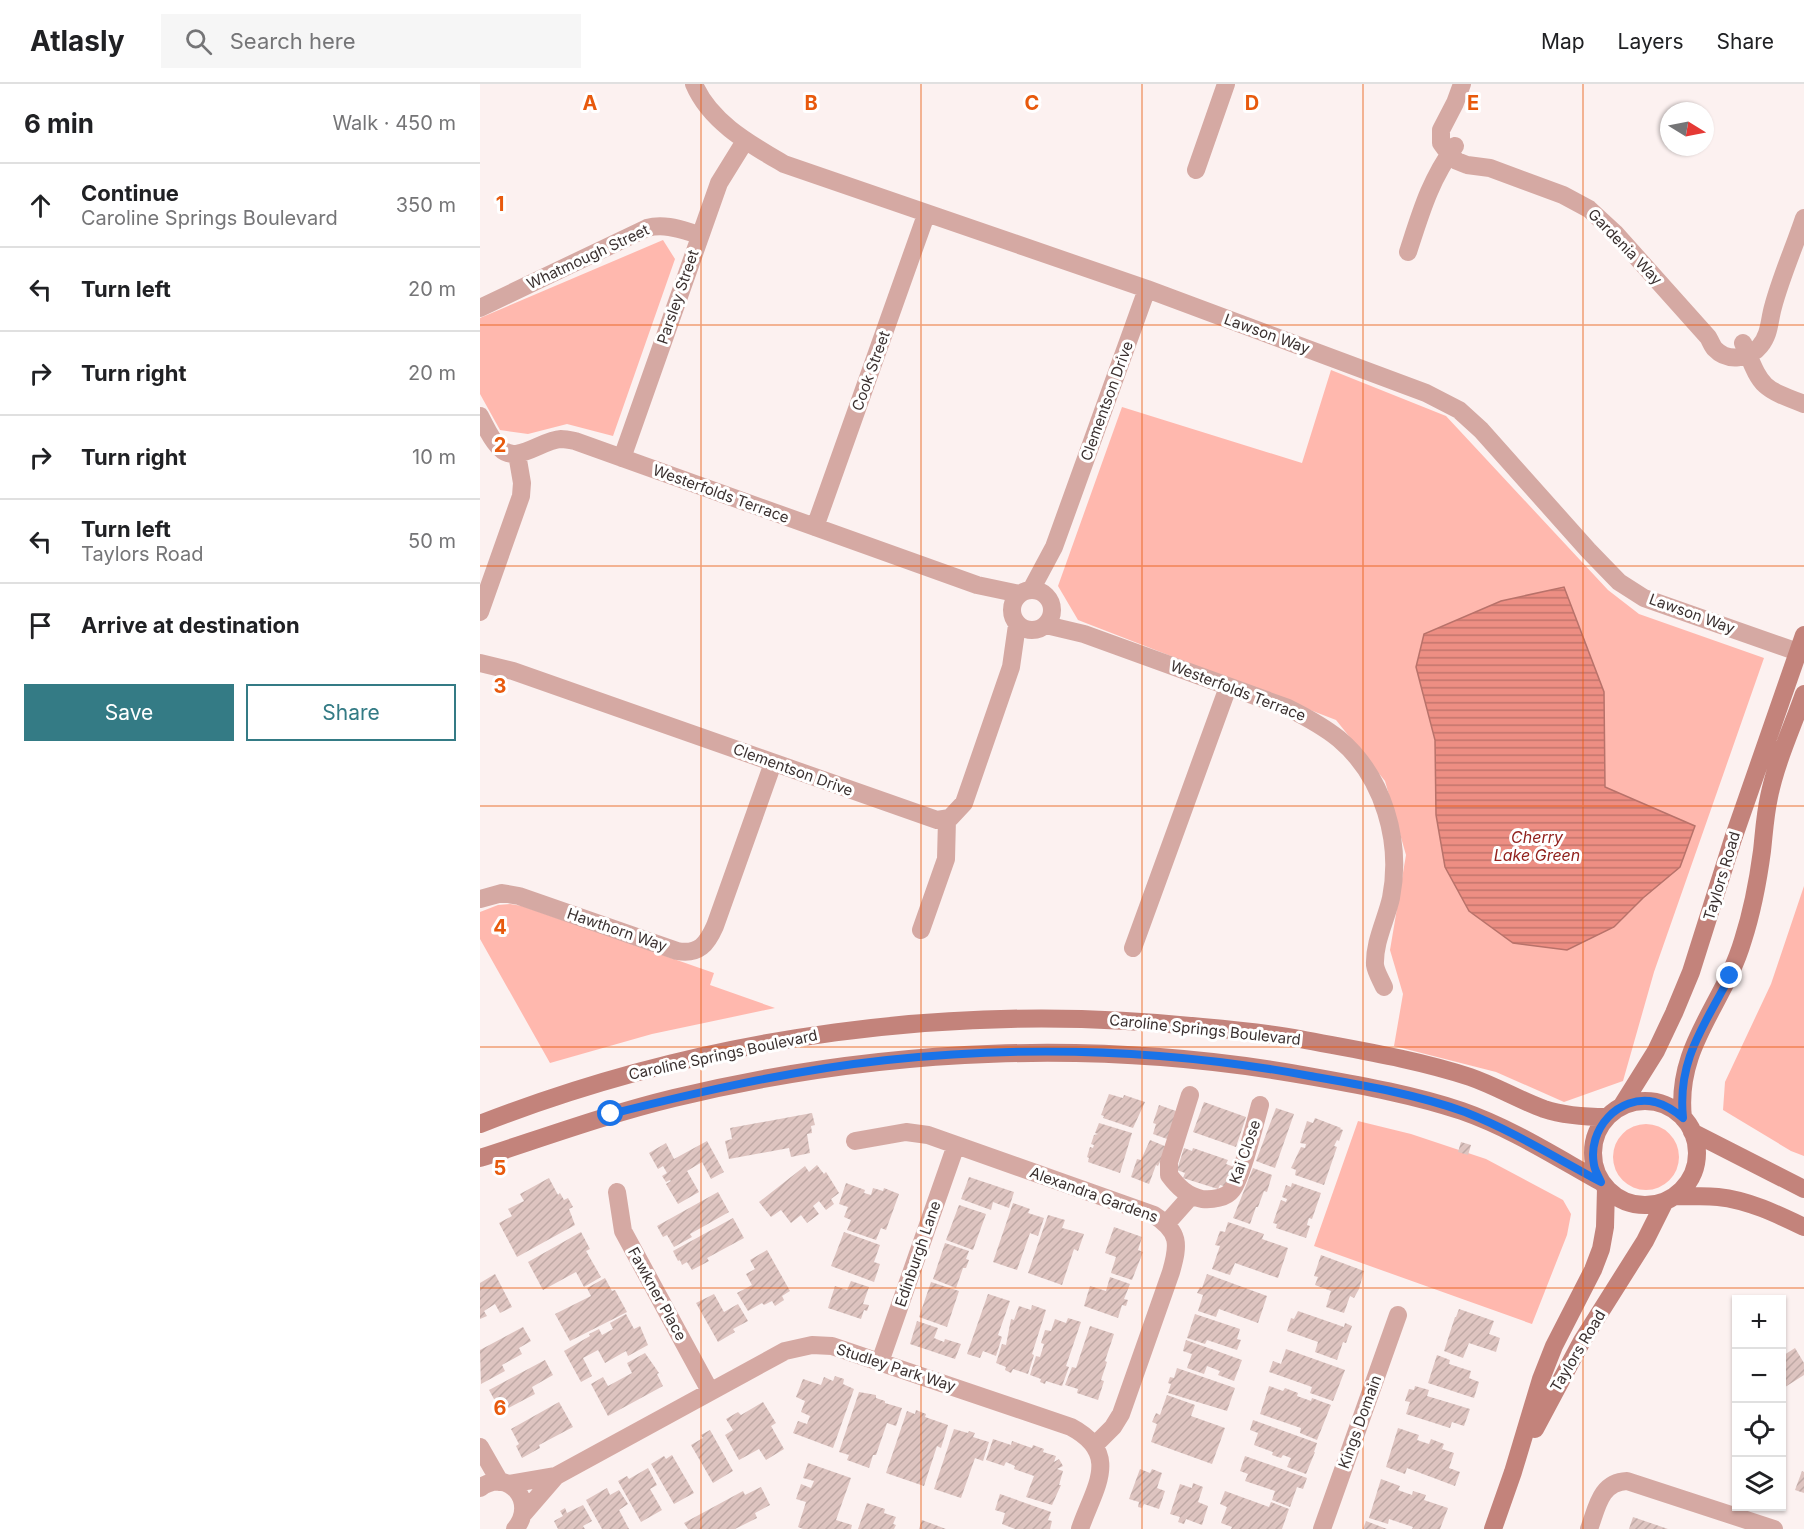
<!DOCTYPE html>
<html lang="en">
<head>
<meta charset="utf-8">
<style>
	:root { --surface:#fff; --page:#f6f6f6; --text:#202124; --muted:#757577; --line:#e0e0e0; --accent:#347b85 }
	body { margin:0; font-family:Inter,sans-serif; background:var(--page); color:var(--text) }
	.controls { position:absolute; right:18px; bottom:18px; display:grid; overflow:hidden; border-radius:0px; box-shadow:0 2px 4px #0004 }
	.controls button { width:54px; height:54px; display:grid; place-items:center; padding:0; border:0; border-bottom:2px solid var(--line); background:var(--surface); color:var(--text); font:30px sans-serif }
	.compass { position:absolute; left:1180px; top:18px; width:54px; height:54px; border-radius:50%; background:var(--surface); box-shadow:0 2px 4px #0004; rotate:100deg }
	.stop { position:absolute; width:18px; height:18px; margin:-14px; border:4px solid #1a73e8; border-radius:50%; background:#fff }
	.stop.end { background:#1a73e8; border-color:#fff; box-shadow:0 2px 6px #0008 }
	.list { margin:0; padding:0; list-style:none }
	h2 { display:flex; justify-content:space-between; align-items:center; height:78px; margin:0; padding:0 24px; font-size:26px }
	h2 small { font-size:20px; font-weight:400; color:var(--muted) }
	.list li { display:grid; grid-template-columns:39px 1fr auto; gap:18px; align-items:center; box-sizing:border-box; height:84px; padding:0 24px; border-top:2px solid var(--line) }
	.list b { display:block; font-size:22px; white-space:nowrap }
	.list p { margin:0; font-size:20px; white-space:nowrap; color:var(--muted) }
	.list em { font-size:20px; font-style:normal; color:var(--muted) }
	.actions { display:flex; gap:12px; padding:18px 24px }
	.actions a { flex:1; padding:14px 0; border:2px solid var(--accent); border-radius:0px; text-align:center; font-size:21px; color:var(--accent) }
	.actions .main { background:var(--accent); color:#fff }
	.icon { flex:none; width:33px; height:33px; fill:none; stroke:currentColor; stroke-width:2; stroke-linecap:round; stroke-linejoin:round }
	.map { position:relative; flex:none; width:1324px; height:1445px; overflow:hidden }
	header { display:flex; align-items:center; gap:36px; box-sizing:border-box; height:84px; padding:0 30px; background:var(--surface); border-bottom:2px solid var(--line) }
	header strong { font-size:28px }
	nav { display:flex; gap:33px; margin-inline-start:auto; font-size:21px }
	.search { width:420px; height:54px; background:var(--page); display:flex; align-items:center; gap:15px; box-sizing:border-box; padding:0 21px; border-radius:0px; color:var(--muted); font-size:22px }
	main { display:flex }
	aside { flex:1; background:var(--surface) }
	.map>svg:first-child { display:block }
	.green { fill:#ffb8ae }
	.water { fill:url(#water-rules); stroke:#b8726a; stroke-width:1.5 }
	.building { fill:url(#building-hatch) }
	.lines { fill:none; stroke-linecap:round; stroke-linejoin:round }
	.street { stroke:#d5a9a3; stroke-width:18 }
	.secondary { stroke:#c3837b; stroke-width:18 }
	.route { stroke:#1a73e8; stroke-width:8 }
	.grid { fill:none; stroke:#e8590c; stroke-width:1.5; stroke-opacity:0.55 }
	.labels { text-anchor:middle; stroke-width:6; stroke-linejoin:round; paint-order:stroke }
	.street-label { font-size:15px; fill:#3b3130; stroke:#fff }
	.water-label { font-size:16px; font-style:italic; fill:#92221e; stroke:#fff }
	.grid-label { font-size:20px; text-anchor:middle; font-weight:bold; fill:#e8590c; stroke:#fff; stroke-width:6; stroke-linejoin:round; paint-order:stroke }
</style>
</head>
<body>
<header>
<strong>Atlasly</strong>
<div class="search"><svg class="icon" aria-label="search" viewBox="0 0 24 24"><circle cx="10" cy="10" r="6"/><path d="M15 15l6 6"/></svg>Search here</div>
<nav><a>Map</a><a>Layers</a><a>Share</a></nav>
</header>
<main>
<aside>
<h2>6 min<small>Walk · 450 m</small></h2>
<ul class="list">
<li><svg class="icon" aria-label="ahead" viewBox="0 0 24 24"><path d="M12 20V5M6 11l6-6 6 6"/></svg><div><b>Continue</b><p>Caroline Springs Boulevard</p></div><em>350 m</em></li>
<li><svg class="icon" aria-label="left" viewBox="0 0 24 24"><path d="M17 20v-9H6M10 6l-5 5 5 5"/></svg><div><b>Turn left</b></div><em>20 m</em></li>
<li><svg class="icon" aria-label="right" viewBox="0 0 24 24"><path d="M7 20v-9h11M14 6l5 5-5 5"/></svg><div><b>Turn right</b></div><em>20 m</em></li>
<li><svg class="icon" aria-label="right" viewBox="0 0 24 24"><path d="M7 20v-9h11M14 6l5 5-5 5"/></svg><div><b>Turn right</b></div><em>10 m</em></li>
<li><svg class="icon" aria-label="left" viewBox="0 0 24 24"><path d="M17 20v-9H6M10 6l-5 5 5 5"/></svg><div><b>Turn left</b><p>Taylors Road</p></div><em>50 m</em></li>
<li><svg class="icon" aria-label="arrive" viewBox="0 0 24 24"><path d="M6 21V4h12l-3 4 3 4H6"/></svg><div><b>Arrive at destination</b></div></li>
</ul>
<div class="actions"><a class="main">Save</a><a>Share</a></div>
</aside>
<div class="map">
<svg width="1324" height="1445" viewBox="0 0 1324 1445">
	<defs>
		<pattern id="water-rules" width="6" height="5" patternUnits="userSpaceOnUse" patternTransform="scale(1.5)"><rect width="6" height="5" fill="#ed8e83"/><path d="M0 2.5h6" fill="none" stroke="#c1756c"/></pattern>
		<pattern id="building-hatch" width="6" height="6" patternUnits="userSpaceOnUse" patternTransform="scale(1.5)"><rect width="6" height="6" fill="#dec4c0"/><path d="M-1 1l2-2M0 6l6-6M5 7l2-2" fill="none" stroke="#bfa9a5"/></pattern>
	</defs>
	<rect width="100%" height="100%" fill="#fcf1f0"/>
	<path class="green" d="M183,156L195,175L133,352L87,340L48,350L20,346L0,310V234Z
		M851,286L966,332L1128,506L1159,530L1284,574L1174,888L1143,997L1084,1018L1016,988L914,962L923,910L910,866L926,771L905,697L856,636L598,536L578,502L642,323L822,379Z
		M1324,802V1072L1311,1067L1243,1026L1245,998L1291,900Z
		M30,820L42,822L234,889L230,901L295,924L172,950L70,979L0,855V828L18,821Z
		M878,1037L931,1050L1006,1075L1083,1116L1091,1130L1087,1151L1052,1240L834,1162Z
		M1133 1073a33 33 0 1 1 66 0a33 33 0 1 1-66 0Z"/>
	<path class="water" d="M1084,503L1124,608L1125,703L1215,742L1200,783L1163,814L1134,843L1087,866L1033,859L989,827L965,783L956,731L955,656L936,583L944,550L1021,517Z"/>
	<path class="building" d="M629,1010L643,1014L644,1011L665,1018L653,1044L623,1034L624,1032L621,1031Z
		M724,1018L766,1033L756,1063L713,1048Z
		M679,1021L696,1027L690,1056L673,1050L676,1040L673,1039Z
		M796,1024L814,1030L795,1084L776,1077Z
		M332,1029L335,1041L331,1042L332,1049L327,1050L330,1069L311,1073L309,1064L249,1075L245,1057L252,1055L250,1044Z
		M835,1034L861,1044L860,1045L863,1046L859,1057L857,1056L854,1062L857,1063L844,1101L815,1091L816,1086L811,1084L821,1063L825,1064L826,1060L820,1059L827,1037L833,1039Z
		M619,1039L652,1049L640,1089L608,1078L609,1074L607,1073L610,1063L613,1064L614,1061L611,1060L614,1051L618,1050L615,1049Z
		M670,1056L687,1063L678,1082L676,1081L669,1100L651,1093L657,1075L661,1076Z
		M227,1057L244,1088L231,1095L222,1078L207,1087L219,1108L198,1120L186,1100L191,1097L190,1096L186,1098L182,1092L187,1089L183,1082L178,1085L169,1069L186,1059L194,1075Z
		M981,1058L991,1061L988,1071L978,1068Z
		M704,1064L712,1067L713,1064L748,1076L746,1080L754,1083L748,1103L740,1101L738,1105L703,1094L705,1089L697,1086Z
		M337,1081L344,1090L346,1088L359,1109L351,1115L354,1120L346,1126L339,1117L333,1122L339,1130L327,1139L321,1131L311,1139L301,1126L291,1133L279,1118L325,1082L329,1088Z
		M773,1084L792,1091L787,1108L784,1107L778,1123H776L770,1140L753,1134Z
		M489,1093L534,1108L529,1124L513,1118L511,1126L481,1115Z
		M69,1094L78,1111L80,1109L84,1116L88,1114L93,1123L89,1125L95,1141L37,1173L19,1139L32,1132L28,1125L44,1117L40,1110Z
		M366,1099L385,1106L384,1109L391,1111L393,1104L403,1107L404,1104L419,1110L406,1146L401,1144L396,1156L367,1146L371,1136L364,1133L368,1123L359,1120Z
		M812,1099L841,1109L832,1135L829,1134L828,1137L827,1141L830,1142L826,1154L796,1144L797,1140L793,1139L801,1116L806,1118L807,1115L802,1113L806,1101L811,1103Z
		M238,1108L249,1128L210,1150L212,1153L194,1163L187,1151L183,1153L177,1142Z
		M533,1119L550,1125L548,1129L564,1134L558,1152L550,1149L537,1186L513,1178Z
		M479,1121L506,1130L493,1166L466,1156Z
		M568,1131L585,1136L582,1144L604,1150L598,1167L594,1165L582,1201L548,1189Z
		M253,1134L264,1154L227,1174L229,1177L212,1186L207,1178L202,1181L200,1176L198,1177L193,1167Z
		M748,1138L784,1150L782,1155L808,1164L798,1194L755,1179L750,1191L732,1185L740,1162L735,1161L740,1147L745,1148Z
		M634,1143L662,1153L658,1166L663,1168L652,1196L631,1189L636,1173L625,1169Z
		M101,1148L110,1165L106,1167L121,1193L104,1203L96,1188L63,1206L48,1178Z
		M364,1148L400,1161L394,1178L400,1180L394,1198L351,1182Z
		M465,1159L489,1167L486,1175L489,1176L486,1184H483L476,1204L453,1195Z
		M287,1166L310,1207L302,1212L304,1216L295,1222L292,1217L284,1221L282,1219L268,1227L257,1209L272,1201L266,1190L275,1185L270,1176Z
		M841,1171L884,1187L879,1205L874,1214L870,1212L864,1229L846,1223L851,1207L835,1201L838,1193L834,1192Z
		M15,1190L32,1223L20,1229L15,1220L4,1227L7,1232L0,1235V1199Z
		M727,1190L787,1212L778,1239L739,1225L736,1233L718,1227L723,1211L717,1209L720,1203L722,1204Z
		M630,1193L650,1200L644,1215L648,1216L646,1222L642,1221L638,1234L604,1222L610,1202L626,1207Z
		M125,1194L132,1207L135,1206L147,1228L90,1257L75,1230L111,1212L107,1204Z
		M371,1197L389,1203L383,1220L389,1221L387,1227L384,1226L381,1235L348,1224L355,1202L367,1206Z
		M451,1198L479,1207L467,1243L439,1233Z
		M234,1210L244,1228L258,1220L268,1237L253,1245L255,1248L238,1258L216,1219Z
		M508,1210L530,1217L518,1251L522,1253L516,1272L503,1267L500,1274L487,1270Z
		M552,1221L566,1226L552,1270L554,1271L548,1290L533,1285L531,1289L525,1286L526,1283L516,1279L522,1260L526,1261L531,1235L534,1236L539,1222L551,1226Z
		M979,1225L1014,1237L1009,1250L1020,1254L1016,1268L989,1259L983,1274L964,1267L975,1233H976Z
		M818,1227L864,1243L865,1239L872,1242L866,1259L863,1258L857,1276L835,1268L838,1258L807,1247L811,1234L814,1235Z
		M146,1230L154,1245L160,1242L168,1261L148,1272L146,1267L125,1279L118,1266L103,1274L112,1292L101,1298L84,1267L110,1252L109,1250L119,1245L122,1251L133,1245L130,1239Z
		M715,1230L760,1245L757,1255L761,1256L757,1266L727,1256L725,1260L707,1254Z
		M588,1234L601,1238L586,1282L589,1283L582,1302L566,1297L565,1300L560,1298L561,1295L550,1291L556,1272L560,1273L564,1260L561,1259L565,1246L571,1247L575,1235L586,1239Z
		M437,1237L458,1244L454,1254L464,1258L465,1255L481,1260L475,1275L430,1260Z
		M610,1242L634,1250L625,1277L627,1278L621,1296L624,1297L618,1316L597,1309L598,1305L585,1301L592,1283L596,1284Z
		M43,1243L51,1257L39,1264L42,1270L22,1281L25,1287L1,1300L0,1266Z
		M706,1256L762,1276L754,1297L738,1291L740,1287L727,1282L724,1290L707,1284L712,1270L703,1267Z
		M1315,1264L1324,1279V1291L1302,1305V1267L1304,1271Z
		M806,1265L865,1286L853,1317L830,1309L832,1303L789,1288L793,1277L801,1280Z
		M165,1269L179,1289L177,1290L183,1302L128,1332L111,1300L123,1293L128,1302L152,1289L147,1279Z
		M957,1271L970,1276L969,1280L991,1287L989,1294L999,1298L994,1314L948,1299Z
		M65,1276L73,1291L52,1303L55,1310L21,1328L9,1306Z
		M697,1284L755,1304L747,1327L688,1309L691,1300L688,1299L690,1293L694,1294Z
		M355,1292L364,1295L363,1300L374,1305L353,1364L313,1349L318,1337L327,1340L330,1332L321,1328L325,1317L316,1313L323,1295L341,1301L344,1293L353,1297Z
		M789,1302L803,1307L805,1304L818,1309L817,1312L831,1317L832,1314L851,1321L837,1356L820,1349L821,1344L780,1330Z
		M935,1302L949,1306L947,1312L990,1325L984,1342L972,1338L970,1344L926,1330L930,1318L925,1317L929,1305L934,1306Z
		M379,1308L396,1311V1314L405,1317V1319L422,1324L416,1342L407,1339L396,1371H393L389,1384L367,1376L369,1371L359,1368Z
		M687,1311L715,1321L711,1332L745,1344L732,1380L671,1358L677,1340L672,1338L676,1329L680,1331Z
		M79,1318L93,1343L59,1361L60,1364L42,1374L36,1362L39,1360L31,1345Z
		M283,1318L296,1339L291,1342L304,1365L286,1376L279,1365L259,1376L245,1351L253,1346L246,1335L258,1328L261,1331Z
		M436,1326L446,1330L445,1333L468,1341L461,1364L457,1362L444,1402L406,1389L427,1327L435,1330Z
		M773,1336L837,1359L834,1368H835L826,1390L807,1383L811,1374L803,1371L801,1374L792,1371L793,1368L774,1361L778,1349L770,1346Z
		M918,1344L939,1351L937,1356L949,1360L951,1355L964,1360L962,1365L974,1369L969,1384L980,1388L975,1402L927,1384L925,1390L906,1383Z
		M474,1345L488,1349L489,1347L495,1349L493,1353L509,1358L503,1377L495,1374L481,1414L454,1405Z
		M230,1346L253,1387L233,1399L211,1361L223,1354L221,1351Z
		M513,1355L531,1361L532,1357L552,1364L553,1361L564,1365L563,1368L576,1372L574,1378L579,1375L583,1382L577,1385L583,1387L579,1401H581L572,1421L546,1413L554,1392L534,1385L535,1382L526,1378L524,1382L506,1376Z
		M192,1371L214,1409L194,1420L171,1380L184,1372L186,1375Z
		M765,1372L827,1394L823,1405L817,1403L810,1423L792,1416L795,1407L765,1397L768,1390L760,1387Z
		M328,1379L371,1394L356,1436L372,1441L371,1445H323L318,1443L326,1418L316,1415L321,1400L331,1404L334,1397L323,1394Z
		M168,1384L177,1401L170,1405L182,1426L161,1438L138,1397L147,1392L149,1395Z
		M660,1385L670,1389L672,1385L682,1389L677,1404L685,1407L679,1425L664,1420L662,1424L658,1423L659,1418L649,1415Z
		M1322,1387L1324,1388V1409L1315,1406Z
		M901,1395L920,1402L918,1406L932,1411L933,1407L946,1411L944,1416L968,1424L960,1445H932L933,1443L909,1435L908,1440L889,1434Z
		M713,1399L723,1403L718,1418L728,1422L722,1441L706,1435L704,1440L698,1438L700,1433L690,1430L700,1400L712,1404Z
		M281,1403L290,1421L275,1429L277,1434L255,1445H208L204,1439L263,1407L265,1411Z
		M127,1404L130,1411L139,1406L148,1420L139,1426L149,1445H122L106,1416Z
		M745,1407L789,1423L791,1418L809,1425L802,1445H751L752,1443L741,1439L747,1423L740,1420Z
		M520,1410L571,1428L568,1436L572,1437L570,1445H535L522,1440L525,1429L515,1426Z
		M387,1419L405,1425L404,1429L416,1433L413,1440L416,1441L414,1445H378Z
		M103,1421L112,1437L103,1442L105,1445H78L74,1437L83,1432L80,1427L85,1424L87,1429Z
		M1153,1433L1188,1445H1149Z
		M442,1436L466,1445H439Z
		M886,1437L907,1445H883Z"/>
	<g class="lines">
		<path class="street" d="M214,0C230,38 270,60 304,80L667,205L946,309L979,326L1001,346L1108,466L1139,498L1164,514L1318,568
			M982,0L975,19L961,46V59L969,70L977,77L987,81L1010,84L1083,111L1109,125L1135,149L1228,253C1230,256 1232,262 1235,265C1247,278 1270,275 1280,262C1290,250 1289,237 1293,223C1301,193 1314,164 1324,134
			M716,86L746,0
			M928,168C941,128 950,96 975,62
			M0,224L167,144C185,139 202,146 220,151
			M1263,259C1282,303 1279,303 1324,320
			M0,332C6,343 11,356 20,364C36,381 61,356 81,355C85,355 90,356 95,357L497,501L540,510
			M142,374L239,99L265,57
			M335,443L446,131
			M532 526a20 20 0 1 1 40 0a20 20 0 1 1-40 0Z
			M551,506L574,463L667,205
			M0,528L41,412L42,399L37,370
			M566,541L604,550L808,624C826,633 843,642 859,655C904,693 922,758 911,814C906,836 894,858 895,881C896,888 901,896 904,903
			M0,579L33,587L457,736L470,734L484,719L531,583L537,541
			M0,815L22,809L39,812L197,867C219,871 227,860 235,842L293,679
			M441,846L466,775L467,735
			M653,864L748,603
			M710,1011L689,1078V1091C698,1103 707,1112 722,1115C732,1116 746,1114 752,1106C762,1093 775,1039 780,1021
			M375,1057L426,1048L448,1051L674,1131C700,1148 699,1160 691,1188L641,1330L633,1343L614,1362
			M137,1108L143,1147L230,1307
			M687,1139L711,1112
			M400,1278L476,1061
			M0,1363L20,1398
			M28,1400L76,1392L305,1267L332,1261L352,1262L591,1343C642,1370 614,1404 600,1445
			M0,1404C28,1383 58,1418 35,1445
			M44,1429L76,1392
			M842,1445L918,1231
			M1109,1445C1117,1424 1120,1398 1147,1397L1294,1445"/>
		<path class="secondary" d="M1113 1069a52 52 0 1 1 104 0a52 52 0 1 1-104 0Z
			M1141,1023L1176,967L1194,929L1211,888L1253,755L1324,551
			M1203,1034C1195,962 1244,921 1263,856C1272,828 1278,797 1282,767C1284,749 1285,731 1289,713C1296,678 1312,644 1324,610
			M0,1040C228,951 479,917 722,943C755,946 788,949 820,955C877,966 935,975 990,993C1016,1002 1039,1016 1064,1025C1085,1032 1106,1033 1127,1033
			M1212,1048L1324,1105
			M0,1074C65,1053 128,1030 194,1014C404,963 623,954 834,993C884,1002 934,1011 982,1027C1031,1044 1076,1073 1121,1098
			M1195,1112C1209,1112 1224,1112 1238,1113C1268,1116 1297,1130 1324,1143
			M1055,1345L1102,1257L1165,1157L1185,1117
			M1013,1445L1033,1388L1061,1295L1074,1262L1113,1186L1121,1165L1125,1143L1126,1104"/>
	</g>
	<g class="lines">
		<path class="route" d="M131,1030C222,1007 314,986 407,976C547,961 692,966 830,992C881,1001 936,1010 985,1028C1033,1047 1076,1074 1121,1098C1119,1093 1115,1087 1114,1081C1107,1046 1138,1010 1175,1018C1186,1021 1195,1027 1203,1034C1197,975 1225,941 1250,892"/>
	</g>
	<path class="grid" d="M221,0V1445M441,0V1445M662,0V1445M883,0V1445M1103,0V1445M0,241H1324M0,482H1324M0,722H1324M0,963H1324M0,1204H1324"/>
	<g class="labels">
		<g class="street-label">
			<text transform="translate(1145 163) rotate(46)" y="5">Gardenia Way</text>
			<text transform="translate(108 173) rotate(-25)" y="5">Whatmough Street</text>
			<text transform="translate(198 213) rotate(-71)" y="5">Parsley Street</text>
			<text transform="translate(787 250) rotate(20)" y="5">Lawson Way</text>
			<text transform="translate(391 287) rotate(-70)" y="5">Cook Street</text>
			<text transform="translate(627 317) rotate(-70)" y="5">Clementson Drive</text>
			<text transform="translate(241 410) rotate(20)" y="5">Westerfolds Terrace</text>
			<text transform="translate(1212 530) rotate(20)" y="5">Lawson Way</text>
			<text transform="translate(758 607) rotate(21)" y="5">Westerfolds Terrace</text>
			<text transform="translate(313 686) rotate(20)" y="5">Clementson Drive</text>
			<text transform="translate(1242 792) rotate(-73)" y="5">Taylors Road</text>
			<text transform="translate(137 846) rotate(19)" y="5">Hawthorn Way</text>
			<text transform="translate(725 946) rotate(6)" y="5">Caroline Springs Boulevard</text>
			<text transform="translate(243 971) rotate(-12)" y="5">Caroline Springs Boulevard</text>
			<text transform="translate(765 1068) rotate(-71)" y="5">Kai Close</text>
			<text transform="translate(614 1111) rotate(20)" y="5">Alexandra Gardens</text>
			<text transform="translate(438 1170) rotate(-71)" y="5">Edinburgh Lane</text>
			<text transform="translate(177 1210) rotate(61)" y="5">Fawkner Place</text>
			<text transform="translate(1098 1267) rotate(-59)" y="5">Taylors Road</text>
			<text transform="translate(416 1284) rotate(18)" y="5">Studley Park Way</text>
			<text transform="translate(880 1338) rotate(-70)" y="5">Kings Domain</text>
		</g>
		<g class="water-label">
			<text x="1057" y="759">Cherry<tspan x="1057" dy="18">Lake Green</tspan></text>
		</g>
	</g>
	<g class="grid-label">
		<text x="110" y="26">A</text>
		<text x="331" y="26">B</text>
		<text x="552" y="26">C</text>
		<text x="772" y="26">D</text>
		<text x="993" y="26">E</text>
		<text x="20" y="127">1</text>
		<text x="20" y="368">2</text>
		<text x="20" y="609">3</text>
		<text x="20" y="850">4</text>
		<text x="20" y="1091">5</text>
		<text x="20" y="1331">6</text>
	</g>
</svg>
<div class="controls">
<button>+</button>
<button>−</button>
<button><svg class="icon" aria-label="locate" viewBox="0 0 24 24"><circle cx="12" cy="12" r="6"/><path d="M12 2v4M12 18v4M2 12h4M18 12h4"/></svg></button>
<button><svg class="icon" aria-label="layers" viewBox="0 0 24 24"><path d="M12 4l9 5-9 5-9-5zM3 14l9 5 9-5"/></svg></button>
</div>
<svg class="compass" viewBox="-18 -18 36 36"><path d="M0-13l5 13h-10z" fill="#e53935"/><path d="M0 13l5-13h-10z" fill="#757577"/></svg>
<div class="stop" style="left:131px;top:1030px"></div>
<div class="stop end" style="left:1250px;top:892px"></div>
</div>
</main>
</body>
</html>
